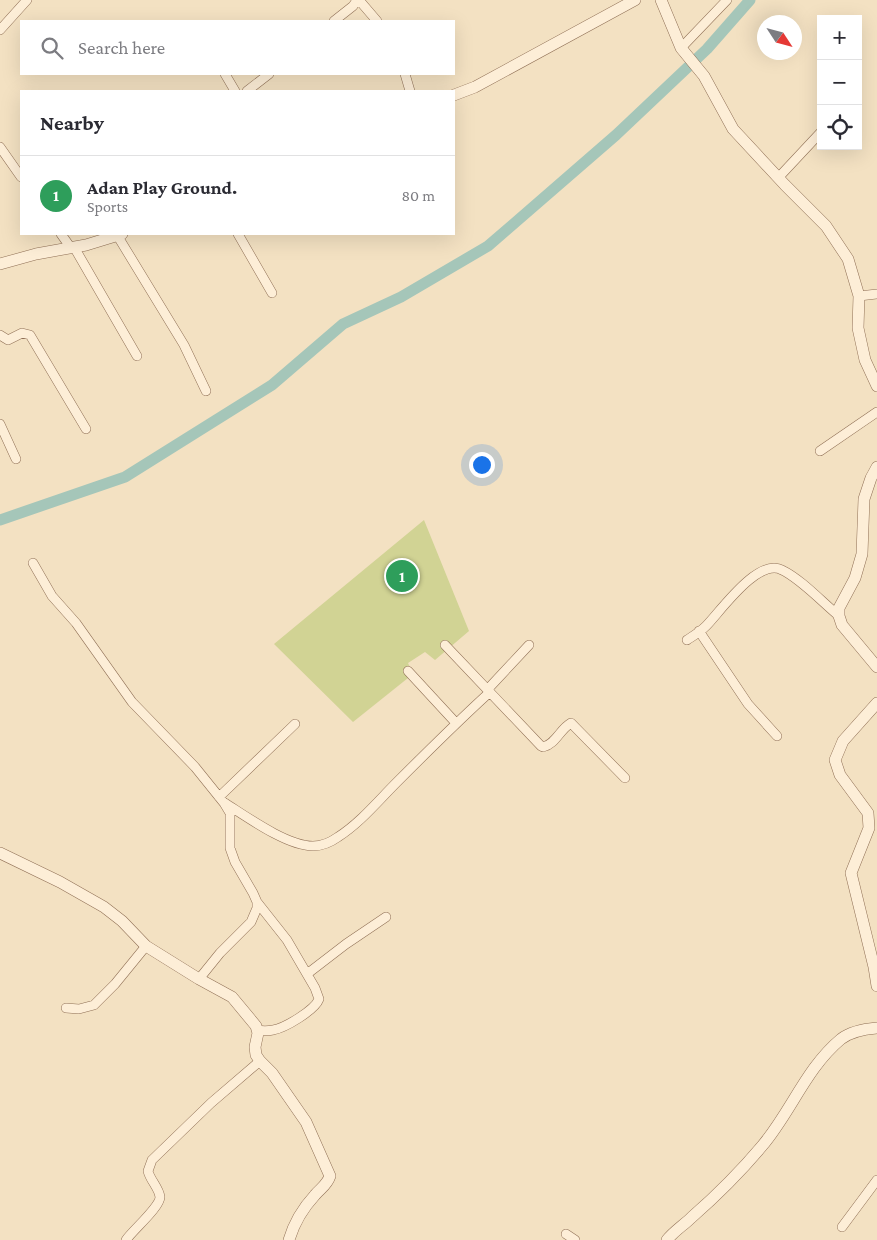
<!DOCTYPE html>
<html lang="en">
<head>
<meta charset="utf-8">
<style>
	:root { --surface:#fff; --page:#f2f2f3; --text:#2b2b33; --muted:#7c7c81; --line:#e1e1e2; --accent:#a71e2a }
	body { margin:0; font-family:"Crimson Pro",serif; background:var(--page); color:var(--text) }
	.controls { position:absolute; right:15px; top:15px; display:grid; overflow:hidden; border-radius:0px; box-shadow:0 5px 20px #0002 }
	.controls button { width:45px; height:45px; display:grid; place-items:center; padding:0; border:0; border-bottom:1px solid var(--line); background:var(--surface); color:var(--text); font:25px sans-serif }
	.compass { position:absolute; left:757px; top:15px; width:45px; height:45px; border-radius:50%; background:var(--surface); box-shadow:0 5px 20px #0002; rotate:126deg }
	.you { position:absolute; left:481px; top:464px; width:18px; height:18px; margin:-12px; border:4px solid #fff; border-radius:50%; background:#1a73e8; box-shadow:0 0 0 8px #1a73e833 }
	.badge { display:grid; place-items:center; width:32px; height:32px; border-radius:50%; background:var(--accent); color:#fff; font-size:16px; font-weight:700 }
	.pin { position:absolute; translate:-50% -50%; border:2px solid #fff; box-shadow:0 1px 5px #0006 }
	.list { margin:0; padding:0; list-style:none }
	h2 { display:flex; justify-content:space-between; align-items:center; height:65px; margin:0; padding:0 20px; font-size:21px }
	h2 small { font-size:16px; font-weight:400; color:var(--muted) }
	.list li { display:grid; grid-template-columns:32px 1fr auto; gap:15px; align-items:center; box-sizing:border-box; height:80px; padding:0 20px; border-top:1px solid var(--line) }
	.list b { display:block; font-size:19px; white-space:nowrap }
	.list p { margin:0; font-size:16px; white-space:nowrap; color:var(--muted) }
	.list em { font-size:16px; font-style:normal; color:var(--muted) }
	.icon { flex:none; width:28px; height:28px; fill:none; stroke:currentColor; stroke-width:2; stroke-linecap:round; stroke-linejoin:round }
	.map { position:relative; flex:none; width:877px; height:1240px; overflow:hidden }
	.search { position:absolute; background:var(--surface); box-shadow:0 5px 20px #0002; left:20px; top:20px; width:435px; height:55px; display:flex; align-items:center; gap:12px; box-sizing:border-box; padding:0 18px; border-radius:0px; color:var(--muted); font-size:19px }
	.panel { position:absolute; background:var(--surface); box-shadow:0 5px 20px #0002; left:20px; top:90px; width:435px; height:145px; border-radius:0px }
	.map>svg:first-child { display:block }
	.green { fill:#d1d394 }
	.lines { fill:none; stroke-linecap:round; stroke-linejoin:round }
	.canal { stroke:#a5c6b9; stroke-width:11 }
	.minor-casing { stroke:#907056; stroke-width:10 }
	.tertiary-casing { stroke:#907056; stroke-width:12 }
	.minor { stroke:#fdeed7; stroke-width:9 }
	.tertiary { stroke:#fdeed7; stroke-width:11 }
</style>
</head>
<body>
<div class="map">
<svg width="877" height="1240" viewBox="0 0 877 1240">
	<rect width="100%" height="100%" fill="#f3e1c2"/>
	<path class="green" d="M424,520L469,631L435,660L425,652L408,663L413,674L353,722L274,644Z"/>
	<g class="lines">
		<path class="canal" d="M0,520L125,477L272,385L343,324L401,297L488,246L616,135L707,49L750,0"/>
		<g class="minor-casing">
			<path id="minor" d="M359,0L377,21
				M334,21L353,6L357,0
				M0,30L27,0
				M681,48L727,0
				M225,74L235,91
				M405,74L410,91
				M247,91L269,74
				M0,147L21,177
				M778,178L821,132
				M61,234L71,248
				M238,234L272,293
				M117,235L184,345L206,391
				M74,247L137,356
				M859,296L877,294
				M0,335L8,340L22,333L30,335L86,429
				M0,424L16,459
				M820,451L877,412
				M33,563L52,596L76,623L132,702L195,767L224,803L230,813V848L235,862L253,893L257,902V908L251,922L220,953L199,979
				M699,631L748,704L777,736
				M687,640C693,636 700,632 706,626C720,612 758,557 782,570C801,579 823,603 839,616
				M445,645L541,746L543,747C556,744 560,729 571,723L625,778
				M408,671L456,723
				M487,690L529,645
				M219,797L295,724
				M225,803C247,817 287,846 313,846C323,846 331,842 338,837C360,823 378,801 397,782C427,752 458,721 490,692
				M257,902L287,940L315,988L319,999C315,1010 285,1028 273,1030C268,1031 262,1031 257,1030
				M307,974L346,944L386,917
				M66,1008L79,1009L94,1005L115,984L146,946
				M842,1227L877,1180
				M566,1234L575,1240
				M126,1240C133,1230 160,1207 160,1197C159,1188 150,1180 148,1171L152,1160L211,1103L260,1061"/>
		</g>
		<g class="tertiary-casing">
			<path id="tertiary" d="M661,0L681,48L704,76L733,129L785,185L826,226L848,259L859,296L858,328L865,360L877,386
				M454,95L475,87L635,0
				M0,264L36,254L86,245L122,234
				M877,467L871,478L864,499L862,554L855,578L839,608V616L842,625L877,667
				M877,703L843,741L835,760L840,775L868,813L869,828L851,873L874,967L877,986
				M0,853L60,882L104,907L122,921L146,946L199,979L232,997L256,1026L258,1033L255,1047L256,1055L260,1061L272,1073L306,1122L330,1176C327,1185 321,1188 315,1195C303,1208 294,1223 289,1240
				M667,1240C674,1231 684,1225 692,1217C717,1195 741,1171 762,1146C791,1112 806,1068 841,1039C850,1032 865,1029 877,1028"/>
		</g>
		<use href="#minor" class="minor"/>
		<use href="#tertiary" class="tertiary"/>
	</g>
</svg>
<div class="controls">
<button>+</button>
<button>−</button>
<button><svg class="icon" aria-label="locate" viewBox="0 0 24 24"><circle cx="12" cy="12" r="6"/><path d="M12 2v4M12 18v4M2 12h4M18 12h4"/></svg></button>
</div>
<svg class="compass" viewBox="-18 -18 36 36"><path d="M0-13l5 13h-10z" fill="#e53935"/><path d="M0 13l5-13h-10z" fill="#7c7c81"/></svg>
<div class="you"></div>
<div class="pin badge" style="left:402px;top:576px;background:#2e9e5b">1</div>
<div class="search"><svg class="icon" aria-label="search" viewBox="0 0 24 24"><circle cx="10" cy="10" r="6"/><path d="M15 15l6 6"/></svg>Search here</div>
<section class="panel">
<h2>Nearby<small></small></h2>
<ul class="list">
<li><span class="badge" style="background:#2e9e5b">1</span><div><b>Adan Play Ground.</b><p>Sports</p></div><em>80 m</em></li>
</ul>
</section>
</div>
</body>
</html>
